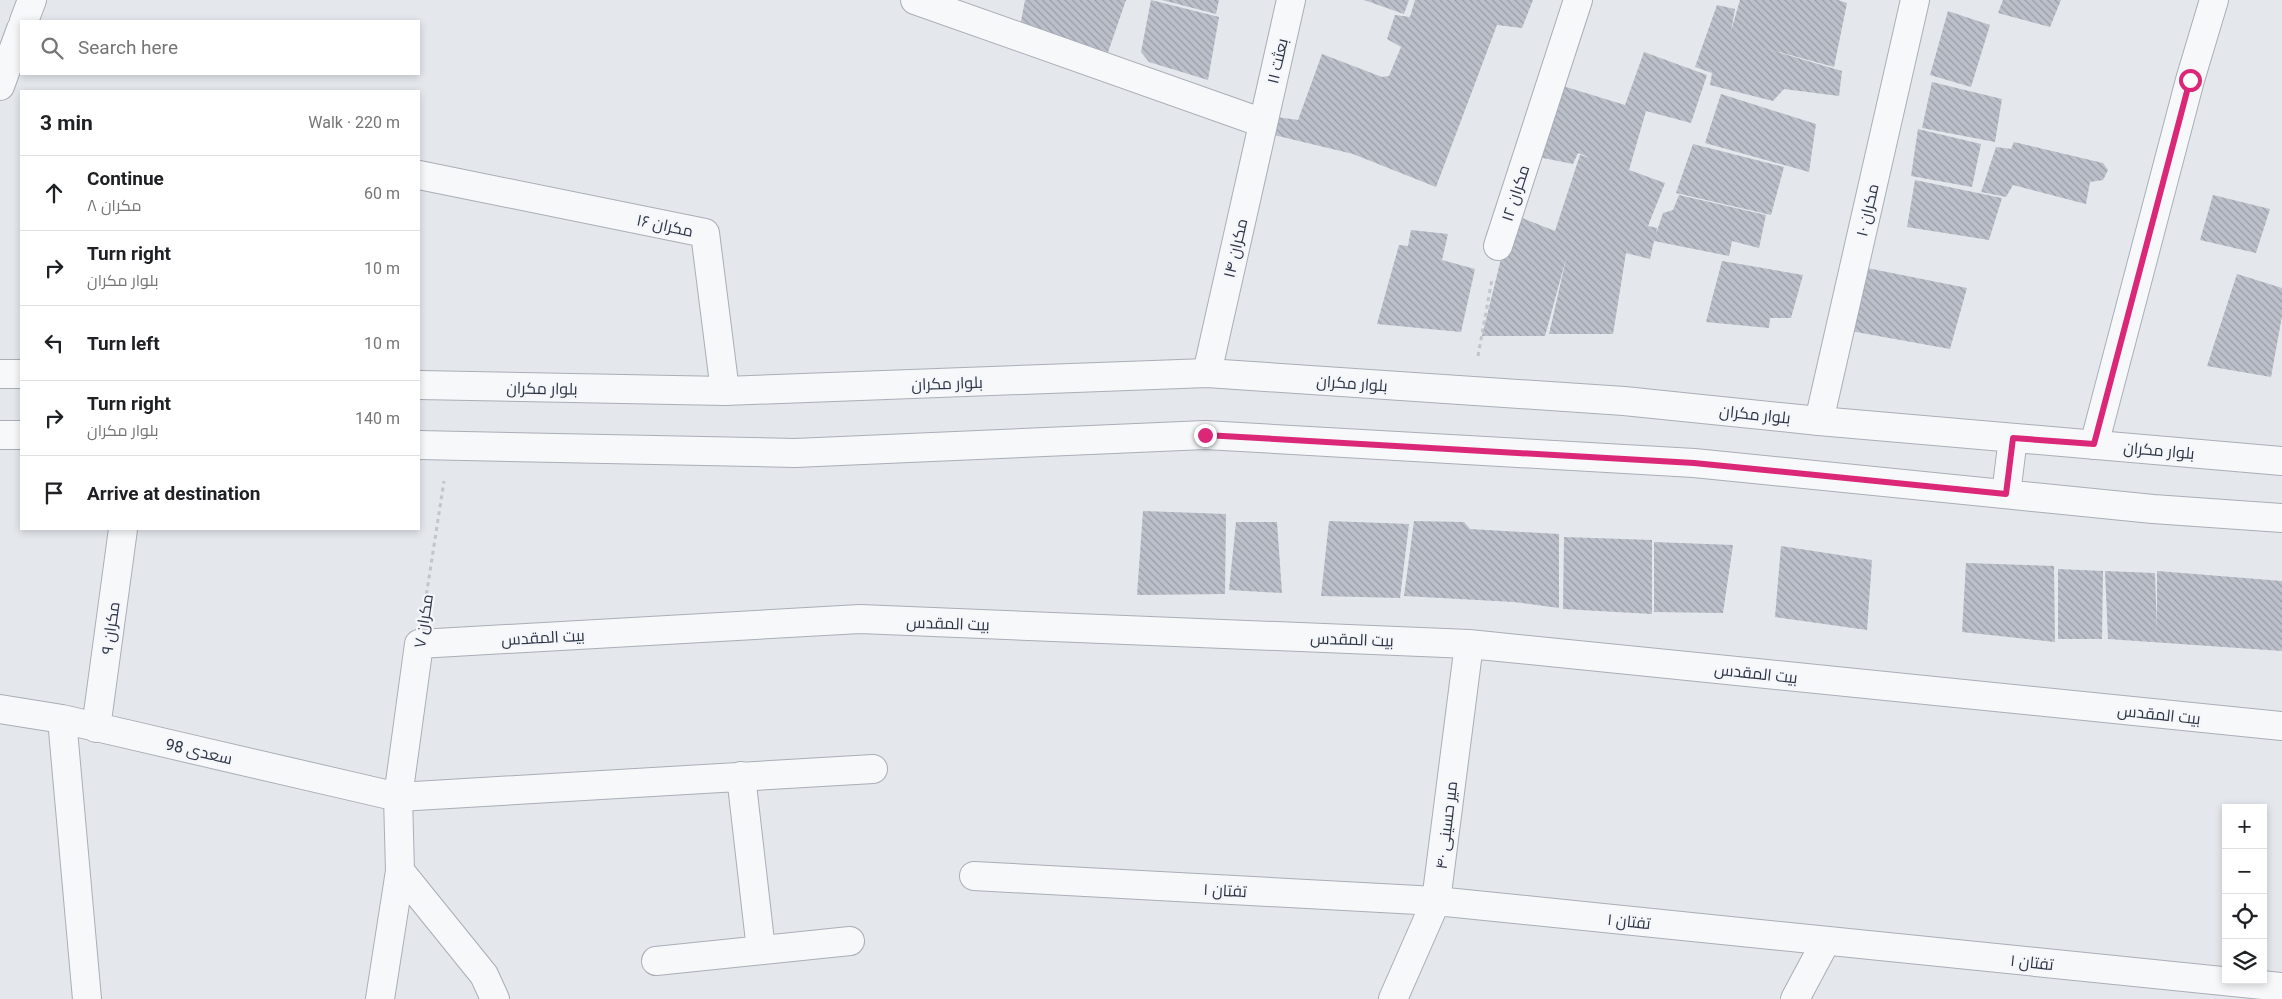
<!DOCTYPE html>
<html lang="en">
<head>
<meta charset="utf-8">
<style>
	:root { --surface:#fff; --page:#f6f6f6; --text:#202124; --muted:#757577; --line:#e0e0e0 }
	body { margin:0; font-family:Roboto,Cairo,sans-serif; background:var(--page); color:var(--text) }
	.controls { position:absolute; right:15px; bottom:15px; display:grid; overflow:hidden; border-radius:0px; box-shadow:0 2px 8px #0003 }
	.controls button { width:45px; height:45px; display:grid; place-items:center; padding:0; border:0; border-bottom:1px solid var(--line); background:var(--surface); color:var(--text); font:25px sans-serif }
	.stop { position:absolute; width:15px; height:15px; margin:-11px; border:4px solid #db2777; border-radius:50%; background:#fff }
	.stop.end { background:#db2777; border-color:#fff; box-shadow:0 1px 5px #0008 }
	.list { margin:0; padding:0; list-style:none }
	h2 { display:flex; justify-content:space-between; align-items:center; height:65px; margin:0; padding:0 20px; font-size:21px }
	h2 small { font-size:16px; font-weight:400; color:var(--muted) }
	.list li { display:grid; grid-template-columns:32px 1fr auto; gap:15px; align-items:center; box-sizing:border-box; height:75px; padding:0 20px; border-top:1px solid var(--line) }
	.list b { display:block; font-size:19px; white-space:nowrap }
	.list p { margin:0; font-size:16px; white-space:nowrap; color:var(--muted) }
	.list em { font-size:16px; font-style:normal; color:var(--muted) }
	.icon { flex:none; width:28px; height:28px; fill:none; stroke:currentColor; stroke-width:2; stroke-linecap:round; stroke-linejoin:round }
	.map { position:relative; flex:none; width:2282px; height:999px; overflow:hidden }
	.search { position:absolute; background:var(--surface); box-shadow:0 2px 8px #0003; left:20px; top:20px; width:400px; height:55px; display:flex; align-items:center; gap:12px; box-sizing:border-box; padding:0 18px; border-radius:0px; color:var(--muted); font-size:19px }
	.panel { position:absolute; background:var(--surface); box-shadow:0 2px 8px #0003; left:20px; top:90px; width:400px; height:440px; border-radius:0px }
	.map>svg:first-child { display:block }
	.building { fill:url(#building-back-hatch) }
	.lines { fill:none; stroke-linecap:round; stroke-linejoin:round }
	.minor-casing { stroke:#a9aeb7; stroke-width:30 }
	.tertiary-casing { stroke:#a9aeb7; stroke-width:30 }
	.path { stroke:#c2c5cb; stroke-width:3; stroke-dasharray:4 4; stroke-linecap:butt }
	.minor { stroke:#f7f8fa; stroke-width:28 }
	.tertiary { stroke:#f7f8fa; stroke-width:28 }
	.route { stroke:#db2777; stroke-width:6 }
	.labels { text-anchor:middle; stroke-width:4.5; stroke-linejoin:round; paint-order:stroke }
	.street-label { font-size:16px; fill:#2b3445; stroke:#f4f6f9 }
</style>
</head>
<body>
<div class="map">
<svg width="2282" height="999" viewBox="0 0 2282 999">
	<defs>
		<pattern id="building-back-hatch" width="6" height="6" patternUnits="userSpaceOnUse" patternTransform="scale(1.25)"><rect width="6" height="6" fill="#bbc0ca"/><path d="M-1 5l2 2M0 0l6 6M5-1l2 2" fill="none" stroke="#989da6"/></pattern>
	</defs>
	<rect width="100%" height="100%" fill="#e4e7ec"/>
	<path class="building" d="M1025,0H1126L1105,61L1019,32Z
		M1151,0L1219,17L1208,80L1149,62L1141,52Z
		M1162,0H1219L1216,14Z
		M1364,0H1409L1404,14Z
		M1415,0H1533L1522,28L1497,25L1436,187L1353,154L1274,135L1277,117L1298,120L1322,54L1382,77L1389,76L1401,47L1387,39L1395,15L1410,17Z
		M1740,0H1838L1847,3L1834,67L1760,47L1842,71L1839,96L1784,89L1773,101L1710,85L1712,73L1695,67L1717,5L1735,9L1731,31Z
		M2003,0H2061L2050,27L1998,13Z
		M1948,11L1990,25L1971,87L1930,75Z
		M1644,52L1707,75L1691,123L1646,111L1629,170L1665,183L1648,226L1657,228L1656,234L1663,213L1673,210L1679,195L1766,215L1759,248L1732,241L1729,256L1654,241L1650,259L1626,253L1613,334H1549L1567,255L1545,336H1482L1512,214L1555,231L1580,155L1591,158L1578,153L1573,164L1528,155L1553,83L1625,105Z
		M1932,82L2002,99L1995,142L1922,128Z
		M1721,94L1816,124L1809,172L1705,143Z
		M1918,129L1981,144L1972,187L1911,176Z
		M2014,142L2103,163L2108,170L2103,180L2090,182L2086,204L2013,185L2006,197L1981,192L1996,147L2011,149Z
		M1693,144L1784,167L1771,215L1676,193Z
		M1915,180L2002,198L1989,240L1907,227Z
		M2213,195L2270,209L2256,253L2200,240Z
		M1411,230L1448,234L1442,260L1475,269L1461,332L1377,324L1399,245L1408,246Z
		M1722,261L1803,275L1791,318H1770L1769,328L1706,322Z
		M1857,266L1967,288L1950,349L1845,330Z
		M2237,274L2282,288V316L2271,377L2207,366Z
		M1143,511L1226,514L1225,594L1137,595Z
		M1329,521L1409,524L1400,598L1321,596Z
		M1414,521L1464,522L1470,529L1559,534V608L1514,602L1404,596Z
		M1236,522H1277L1282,593L1229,590Z
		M1564,537L1652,540V614L1563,609Z
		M1654,542L1733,545L1723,613L1654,612Z
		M1781,546L1872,560L1867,630L1775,617Z
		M1966,563L2054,566L2055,642L1962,632Z
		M2058,569L2103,571L2102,639H2058Z
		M2105,571L2155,573L2157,630V571L2282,581V651L2108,639Z"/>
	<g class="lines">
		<g class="minor-casing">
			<path id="minor" d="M915,0L1263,123
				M24,21L32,0
				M0,86L21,29
				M419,175L705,233L725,391
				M1498,246L1578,0
				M1207,373L1291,0
				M1819,421L1915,0
				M2094,445L2190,80L2214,0
				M0,709L62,719L398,797L873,769
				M62,719L87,999
				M96,728L123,529
				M741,776L761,950
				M400,871L484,975L495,999
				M974,876L1436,901L2282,987
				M656,961L850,941
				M380,999L400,871L398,797L419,644L860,619L1469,644L2282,726
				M1393,999L1436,901L1469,644
				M1795,999L1826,941"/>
		</g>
		<g class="tertiary-casing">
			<path id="tertiary" d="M0,374H21
				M419,385L725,391L1207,373L1624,401L1819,421L2282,461
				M0,435H21
				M419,445L795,453L1205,435L1694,463L2153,509L2282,518
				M2006,494L2013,438"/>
		</g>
		<path class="path" d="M1478,356L1492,279
			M424,610L444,481"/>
		<use href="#minor" class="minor"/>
		<use href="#tertiary" class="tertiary"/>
	</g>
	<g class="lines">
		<path class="route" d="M1205,435L1694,463L2006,494L2013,438L2094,444L2190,80"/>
	</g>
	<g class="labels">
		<g class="street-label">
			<text transform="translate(1277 61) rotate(-77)" y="6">بعثت ۱۱</text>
			<text transform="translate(1515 193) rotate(-72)" y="6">مکران ۱۲</text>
			<text transform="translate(1867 210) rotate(-77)" y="6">مکران ۱۰</text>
			<text transform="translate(665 225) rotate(12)" y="6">مکران ۱۶</text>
			<text transform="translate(1235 248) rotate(-77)" y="6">مکران ۱۴</text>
			<text transform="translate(947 383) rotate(-2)" y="6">بلوار مکران</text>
			<text transform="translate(1352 383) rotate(4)" y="6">بلوار مکران</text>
			<text transform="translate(542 388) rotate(1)" y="6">بلوار مکران</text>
			<text transform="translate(1755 414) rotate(6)" y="6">بلوار مکران</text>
			<text transform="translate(2159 450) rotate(5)" y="6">بلوار مکران</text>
			<text transform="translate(423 621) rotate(-81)" y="6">مکران ۷</text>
			<text transform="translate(948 623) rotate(2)" y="6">بیت المقدس</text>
			<text transform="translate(110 628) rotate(-82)" y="6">مکران ۹</text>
			<text transform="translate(543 637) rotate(-3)" y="6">بیت المقدس</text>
			<text transform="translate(1352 639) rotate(2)" y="6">بیت المقدس</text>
			<text transform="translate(1756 673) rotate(6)" y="6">بیت المقدس</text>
			<text transform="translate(2159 714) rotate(6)" y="6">بیت المقدس</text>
			<text transform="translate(199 751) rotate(13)" y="6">سعدی 98</text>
			<text transform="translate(1446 825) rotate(-83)" y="6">میر حسینی ۴۰</text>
			<text transform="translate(1225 890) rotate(3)" y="6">تفتان ۱</text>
			<text transform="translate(1629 921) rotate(6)" y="6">تفتان ۱</text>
			<text transform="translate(2032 962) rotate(6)" y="6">تفتان ۱</text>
		</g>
	</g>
</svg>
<div class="controls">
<button>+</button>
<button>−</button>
<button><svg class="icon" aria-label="locate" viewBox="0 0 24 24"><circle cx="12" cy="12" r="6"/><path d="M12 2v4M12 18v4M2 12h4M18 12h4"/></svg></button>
<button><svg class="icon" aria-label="layers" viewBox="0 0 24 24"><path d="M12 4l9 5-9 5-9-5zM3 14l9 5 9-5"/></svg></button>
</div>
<div class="stop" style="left:2190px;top:80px"></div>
<div class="stop end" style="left:1205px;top:435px"></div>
<div class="search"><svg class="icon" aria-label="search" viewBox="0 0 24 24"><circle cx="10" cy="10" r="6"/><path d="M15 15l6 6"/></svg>Search here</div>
<section class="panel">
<h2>3 min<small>Walk · 220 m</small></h2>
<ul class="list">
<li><svg class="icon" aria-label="ahead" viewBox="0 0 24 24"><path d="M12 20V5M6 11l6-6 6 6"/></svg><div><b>Continue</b><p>مکران ۸</p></div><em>60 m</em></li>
<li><svg class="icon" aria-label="right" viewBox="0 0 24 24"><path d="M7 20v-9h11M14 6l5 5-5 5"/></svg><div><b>Turn right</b><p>بلوار مکران</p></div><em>10 m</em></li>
<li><svg class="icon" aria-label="left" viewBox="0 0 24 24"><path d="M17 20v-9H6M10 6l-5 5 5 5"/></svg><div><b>Turn left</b></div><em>10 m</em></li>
<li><svg class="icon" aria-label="right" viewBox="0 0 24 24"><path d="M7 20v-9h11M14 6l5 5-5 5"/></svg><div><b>Turn right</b><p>بلوار مکران</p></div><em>140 m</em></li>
<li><svg class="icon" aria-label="arrive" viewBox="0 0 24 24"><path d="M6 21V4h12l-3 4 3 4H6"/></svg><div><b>Arrive at destination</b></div></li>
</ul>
</section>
</div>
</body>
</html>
